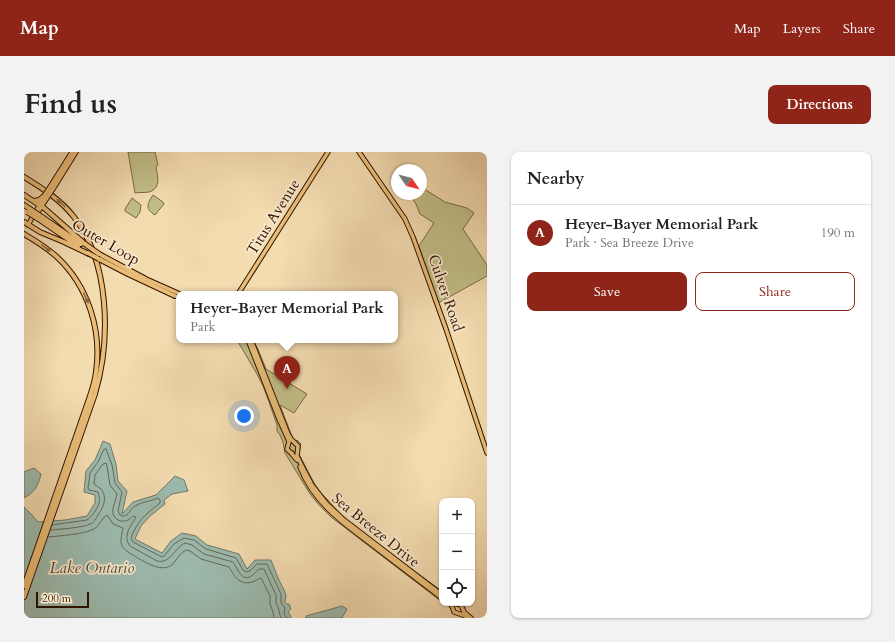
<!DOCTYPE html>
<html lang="en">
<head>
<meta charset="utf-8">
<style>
	:root { --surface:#fff; --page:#f2f2f2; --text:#222; --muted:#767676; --line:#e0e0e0; --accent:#8f2418 }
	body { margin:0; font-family:Cardo,serif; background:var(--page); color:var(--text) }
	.controls { position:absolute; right:12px; bottom:12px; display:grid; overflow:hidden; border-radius:8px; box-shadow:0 1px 3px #0004 }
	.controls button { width:36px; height:36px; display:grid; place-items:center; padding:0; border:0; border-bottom:1px solid var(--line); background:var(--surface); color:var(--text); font:20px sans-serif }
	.compass { position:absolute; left:367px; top:12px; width:36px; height:36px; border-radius:50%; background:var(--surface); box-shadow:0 1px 3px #0004; rotate:125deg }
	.scale { position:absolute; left:12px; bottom:10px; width:53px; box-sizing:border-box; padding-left:4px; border:2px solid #311301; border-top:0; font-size:11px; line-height:14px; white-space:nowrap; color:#311301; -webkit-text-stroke:3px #f8e8cc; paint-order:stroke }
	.you { position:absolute; left:220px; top:264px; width:14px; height:14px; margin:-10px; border:3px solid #fff; border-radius:50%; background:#1a73e8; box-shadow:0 0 0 6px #1a73e833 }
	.badge { display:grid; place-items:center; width:26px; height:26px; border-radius:50%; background:var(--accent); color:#fff; font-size:13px; font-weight:700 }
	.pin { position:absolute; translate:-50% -33px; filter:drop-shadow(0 1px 2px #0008) }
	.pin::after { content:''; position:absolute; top:21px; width:14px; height:12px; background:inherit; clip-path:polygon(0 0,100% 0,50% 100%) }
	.popup { position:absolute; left:152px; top:139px; width:222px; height:52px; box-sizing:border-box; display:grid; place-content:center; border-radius:8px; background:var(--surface); filter:drop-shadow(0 1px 3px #0005); font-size:13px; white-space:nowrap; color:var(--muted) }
	.popup b { font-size:15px; color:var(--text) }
	.popup::after { content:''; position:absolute; left:50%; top:100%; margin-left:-8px; border:8px solid transparent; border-top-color:var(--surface) }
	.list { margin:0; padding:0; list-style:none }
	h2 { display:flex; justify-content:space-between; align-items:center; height:52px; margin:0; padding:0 16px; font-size:17px }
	h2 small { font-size:13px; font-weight:400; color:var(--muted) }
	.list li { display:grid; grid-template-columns:26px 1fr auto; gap:12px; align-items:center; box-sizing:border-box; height:56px; padding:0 16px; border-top:1px solid var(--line) }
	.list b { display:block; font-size:15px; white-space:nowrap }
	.list p { margin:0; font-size:13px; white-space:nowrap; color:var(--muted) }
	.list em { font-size:13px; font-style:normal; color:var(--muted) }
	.actions { display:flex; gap:8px; padding:12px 16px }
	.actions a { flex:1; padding:9px 0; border:1px solid var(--accent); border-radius:8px; text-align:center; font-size:14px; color:var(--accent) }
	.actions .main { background:var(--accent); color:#fff }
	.icon { flex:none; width:22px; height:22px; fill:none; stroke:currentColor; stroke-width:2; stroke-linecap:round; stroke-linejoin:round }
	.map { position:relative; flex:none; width:463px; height:466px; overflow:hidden; border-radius:8px }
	header { display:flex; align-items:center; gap:24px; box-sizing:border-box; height:56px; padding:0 20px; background:var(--accent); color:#fff }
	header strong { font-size:19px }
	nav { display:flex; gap:22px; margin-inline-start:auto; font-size:14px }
	.intro { display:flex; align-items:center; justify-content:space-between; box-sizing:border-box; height:96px; padding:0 24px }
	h1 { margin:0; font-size:28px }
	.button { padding:10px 18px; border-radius:8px; background:var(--accent); color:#fff; font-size:14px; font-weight:700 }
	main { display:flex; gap:24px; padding:0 24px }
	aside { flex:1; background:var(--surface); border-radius:8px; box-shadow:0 1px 3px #0004 }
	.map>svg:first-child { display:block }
	.green { fill:#c2be87; stroke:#7a6844 }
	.water { fill:#9cbbaf; stroke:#717869 }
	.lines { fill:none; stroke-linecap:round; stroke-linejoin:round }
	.shore { stroke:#666758; stroke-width:1 }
	.major-casing { stroke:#311301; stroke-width:5.5 }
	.highway-casing { stroke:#311301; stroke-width:6 }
	.major { stroke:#eabe78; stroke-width:3.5 }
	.highway { stroke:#eabe78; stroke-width:4 }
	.major-bridge-casing { stroke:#311301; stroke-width:5.5; stroke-linecap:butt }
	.highway-bridge-casing { stroke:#311301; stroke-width:6; stroke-linecap:butt }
	.major-bridge { stroke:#eabe78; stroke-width:3.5 }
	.highway-bridge { stroke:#eabe78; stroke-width:4 }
	.oneway { fill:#8e683c }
	.labels { text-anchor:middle; stroke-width:3.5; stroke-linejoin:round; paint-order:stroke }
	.street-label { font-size:15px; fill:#311301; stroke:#f8e8cc }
	.water-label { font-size:16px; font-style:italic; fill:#564e3e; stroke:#f8e8cc }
</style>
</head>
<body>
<header>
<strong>Map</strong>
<nav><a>Map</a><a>Layers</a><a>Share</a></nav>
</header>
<div class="intro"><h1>Find us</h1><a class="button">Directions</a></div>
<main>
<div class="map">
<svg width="463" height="466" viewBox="0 0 463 466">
	<rect width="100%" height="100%" fill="#f4dcb1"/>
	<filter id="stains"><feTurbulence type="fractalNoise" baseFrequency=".005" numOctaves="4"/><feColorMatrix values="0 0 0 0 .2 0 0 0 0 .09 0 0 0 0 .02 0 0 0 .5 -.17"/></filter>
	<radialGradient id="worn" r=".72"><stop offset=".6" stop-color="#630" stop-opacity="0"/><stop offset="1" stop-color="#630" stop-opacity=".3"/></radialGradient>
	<path class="green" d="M104,0H131L134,13L132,14C133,23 138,36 125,40C120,41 116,40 111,41Z
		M397,35L421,50L443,56L450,61L439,77L463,113V124L416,150L414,149L395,94L410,71L396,62L392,52L385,42H397Z
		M129,43L139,50L140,52L131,63C121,57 123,52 129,43Z
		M108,46L117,53L116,60L112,66L101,59V57Z
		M213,188H229L234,197L242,217L283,242L270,261L256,253L269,287L271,289L273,288L277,292L275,302L289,329L296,341L303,347L312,357L313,360L320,366L382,413L418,439V450L307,365L294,352L286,342L261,301L259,290L256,283L253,279V273L245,250L239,234L233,222Z"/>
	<path class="water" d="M79,289L86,292L92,312L94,329L103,339L98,362L109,350L132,343L151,324L160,328L164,339L148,342L140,348L141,352L126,364L117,374L111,387L138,401L147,389L158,381L172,384L183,393L215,402L223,417L231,408H247L254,426L261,440L262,444L261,450L263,452H265L267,457L264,460L267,464V466H0V355L8,363L14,370L41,368L63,364L71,351V343L60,340L62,319L71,308Z
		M10,316L17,322C14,334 11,340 0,346V320Z
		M318,454L323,457L318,466H282V464Z"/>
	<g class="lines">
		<path class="shore" d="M28,373L63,368C67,366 74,356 75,351C76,348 75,344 74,340L65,338L64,336L66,321L74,310L80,297H82L88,313L91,331L98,340L94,359L96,363C104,367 105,358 111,354C117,350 128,349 134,346L136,348V351C126,359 116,366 110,379C108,383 106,386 109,390L138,405L141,403L150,392L160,386L170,388L182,397L212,406L219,418L222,420L226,419L233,412H243L257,442V451L261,456L260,462L263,466
			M27,378C36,377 58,376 66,372C70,371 72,366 74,363C79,356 84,345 77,337C75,335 72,334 70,332L71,323L79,312L82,311L83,314L86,333L93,342C92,348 88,355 89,361C90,368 98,371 104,368C105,368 109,364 109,364L112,365C107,374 98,384 106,394L133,409C147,412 150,396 161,391L168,393L180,402L209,410C217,423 220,434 235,417H240L252,443V451L255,458L256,463L257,466
			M24,385C35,384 61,382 70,377C76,374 77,366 83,363L89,372L99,376C97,387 94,393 104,400C116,407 137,423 149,412C153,407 156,401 162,398L166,399L177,407L205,415C210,423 215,434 228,430C232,429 234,427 237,426L246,444V452L249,460L250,466"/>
		<g class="major-casing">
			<path id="major" d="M335,0L381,67L389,85L422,177L463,301
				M26,35L48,0
				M29,37L52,0
				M12,63L23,46
				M4,73L20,45
				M120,126L156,142
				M214,142L304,0
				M224,188L255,267L264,287L265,290L263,297L266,300L268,301
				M227,188L264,282L267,287L274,294L273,304L280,318L288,333L303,352L320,368L418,443
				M267,301L273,308
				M276,315C291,354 324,374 355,398C376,414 397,430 418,446
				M425,451L428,454L430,460L439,463L444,466
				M430,451L437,453L440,460L447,466"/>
		</g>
		<g class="highway-casing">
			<path id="highway" d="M0,25C18,36 37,48 50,65C86,111 87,188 71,242L0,445
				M0,43L20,56L61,92
				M10,49L15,48L20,44
				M0,53L6,57
				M18,65L57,92
				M16,68L54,94
				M0,70L16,80L40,90L65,102
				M0,82C12,89 23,96 33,105C64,134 78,178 72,220C71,229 68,238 65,247L0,434
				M75,102L120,126
				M75,107L104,122L151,144"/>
		</g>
		<use href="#major" class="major"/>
		<use href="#highway" class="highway"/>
		<g class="major-bridge-casing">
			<path id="major-bridge" d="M20,44L26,35
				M23,46L29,37"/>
		</g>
		<g class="highway-bridge-casing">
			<path id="highway-bridge" d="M6,57L18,65
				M3,60L16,68
				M61,92L75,102
				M64,101L75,107"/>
		</g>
		<use href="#major-bridge" class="major-bridge"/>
		<use href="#highway-bridge" class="highway-bridge"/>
	</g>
	<defs><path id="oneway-solid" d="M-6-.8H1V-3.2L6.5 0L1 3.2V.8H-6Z"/></defs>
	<g class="oneway">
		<use href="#oneway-solid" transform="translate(37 51) rotate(-138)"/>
		<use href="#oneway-solid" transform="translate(22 96) rotate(36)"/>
		<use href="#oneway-solid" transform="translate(62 146) rotate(66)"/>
	</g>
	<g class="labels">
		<g class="street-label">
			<text transform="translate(249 65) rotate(-58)" y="5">Titus Avenue</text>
			<text transform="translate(82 90) rotate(30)" y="5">Outer Loop</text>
			<text transform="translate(422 141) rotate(71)" y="5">Culver Road</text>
			<text transform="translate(352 378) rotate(39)" y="5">Sea Breeze Drive</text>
		</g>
		<g class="water-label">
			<text x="68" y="421">Lake Ontario</text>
		</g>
	</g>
	<rect width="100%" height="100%" filter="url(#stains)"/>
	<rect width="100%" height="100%" fill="url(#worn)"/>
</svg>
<div class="controls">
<button>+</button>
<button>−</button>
<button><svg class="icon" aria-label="locate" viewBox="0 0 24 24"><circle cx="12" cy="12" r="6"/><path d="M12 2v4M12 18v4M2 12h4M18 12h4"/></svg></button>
</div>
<svg class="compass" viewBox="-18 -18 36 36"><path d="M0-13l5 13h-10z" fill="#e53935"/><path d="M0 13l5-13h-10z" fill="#767676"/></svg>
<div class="scale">200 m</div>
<div class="you"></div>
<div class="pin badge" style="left:263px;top:237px">A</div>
<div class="popup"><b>Heyer-Bayer Memorial Park</b>Park</div>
</div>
<aside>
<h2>Nearby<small></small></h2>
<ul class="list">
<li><span class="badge">A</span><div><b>Heyer-Bayer Memorial Park</b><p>Park · Sea Breeze Drive</p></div><em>190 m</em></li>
</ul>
<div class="actions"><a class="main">Save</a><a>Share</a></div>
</aside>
</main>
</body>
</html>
